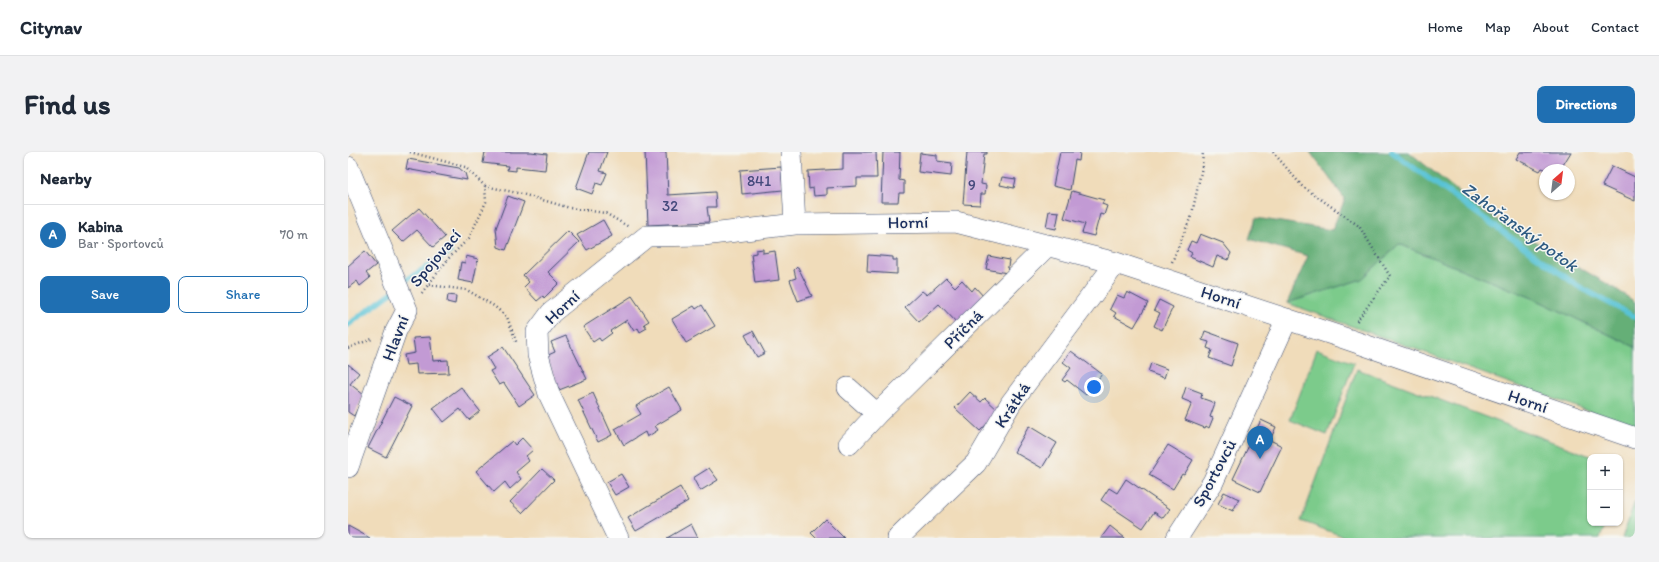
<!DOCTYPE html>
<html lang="en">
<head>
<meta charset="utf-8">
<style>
	:root { --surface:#fff; --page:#f2f2f3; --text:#1f2937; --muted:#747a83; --line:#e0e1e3; --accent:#1f6fb2 }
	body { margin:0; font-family:Itim,sans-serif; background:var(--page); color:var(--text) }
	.controls { position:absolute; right:12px; bottom:12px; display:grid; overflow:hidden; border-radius:8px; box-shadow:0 1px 3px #0004 }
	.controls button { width:36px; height:36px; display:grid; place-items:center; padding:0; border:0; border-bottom:1px solid var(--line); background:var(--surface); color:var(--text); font:20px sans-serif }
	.compass { position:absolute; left:1191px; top:12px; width:36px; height:36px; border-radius:50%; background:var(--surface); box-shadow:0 1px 3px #0004; rotate:28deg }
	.you { position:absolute; left:746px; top:235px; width:14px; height:14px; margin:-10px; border:3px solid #fff; border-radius:50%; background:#1a73e8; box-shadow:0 0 0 6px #1a73e833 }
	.badge { display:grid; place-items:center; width:26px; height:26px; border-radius:50%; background:var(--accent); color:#fff; font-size:13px; font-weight:700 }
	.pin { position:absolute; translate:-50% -33px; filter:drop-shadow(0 1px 2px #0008) }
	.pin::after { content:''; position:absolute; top:21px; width:14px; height:12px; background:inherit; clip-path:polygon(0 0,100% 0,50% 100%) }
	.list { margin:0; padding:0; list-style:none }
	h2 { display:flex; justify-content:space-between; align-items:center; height:52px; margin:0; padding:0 16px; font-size:17px }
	h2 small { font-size:13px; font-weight:400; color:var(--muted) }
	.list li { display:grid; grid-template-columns:26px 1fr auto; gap:12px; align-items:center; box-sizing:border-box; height:60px; padding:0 16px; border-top:1px solid var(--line) }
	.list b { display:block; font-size:15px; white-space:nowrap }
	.list p { margin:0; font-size:13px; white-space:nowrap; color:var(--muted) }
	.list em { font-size:13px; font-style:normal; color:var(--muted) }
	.actions { display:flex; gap:8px; padding:12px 16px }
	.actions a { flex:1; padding:9px 0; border:1px solid var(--accent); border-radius:8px; text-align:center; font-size:14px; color:var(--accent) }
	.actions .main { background:var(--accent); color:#fff }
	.map { position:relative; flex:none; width:1287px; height:386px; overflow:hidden; border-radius:8px }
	header { display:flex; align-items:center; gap:24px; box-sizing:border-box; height:56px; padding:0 20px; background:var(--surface); border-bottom:1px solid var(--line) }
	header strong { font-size:19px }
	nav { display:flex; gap:22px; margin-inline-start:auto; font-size:14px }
	.intro { display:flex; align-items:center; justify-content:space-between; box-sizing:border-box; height:96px; padding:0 24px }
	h1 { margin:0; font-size:28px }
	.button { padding:10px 18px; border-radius:8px; background:var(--accent); color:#fff; font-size:14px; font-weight:700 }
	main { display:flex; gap:24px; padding:0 24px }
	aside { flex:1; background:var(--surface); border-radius:8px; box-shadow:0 1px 3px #0004 }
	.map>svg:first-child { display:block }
	.green { fill:#7ccb8b; stroke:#4c7d74 }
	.forest { fill:#65af77; stroke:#406f6a }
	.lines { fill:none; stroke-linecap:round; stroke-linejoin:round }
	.stream { stroke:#59c3d5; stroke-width:5.5 }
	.building { fill:#c29ad4 }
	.street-casing { stroke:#3b496c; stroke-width:22 }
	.path { stroke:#3b496c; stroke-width:2.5; stroke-dasharray:1 3; stroke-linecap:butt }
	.street { stroke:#fff; stroke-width:21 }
	.labels { text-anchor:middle; stroke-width:3; stroke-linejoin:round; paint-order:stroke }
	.number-label { font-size:15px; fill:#454a7c }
	.street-label { font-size:17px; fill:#1b2f5e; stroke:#f6f6f2 }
	.water-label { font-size:18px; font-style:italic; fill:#2e5b82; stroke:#f6f6f2 }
</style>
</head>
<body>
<header>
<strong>Citynav</strong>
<nav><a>Home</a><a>Map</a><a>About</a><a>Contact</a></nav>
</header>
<div class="intro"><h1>Find us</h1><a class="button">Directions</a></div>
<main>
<aside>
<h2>Nearby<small></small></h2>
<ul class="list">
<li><span class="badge">A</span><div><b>Kabina</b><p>Bar · Sportovců</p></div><em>70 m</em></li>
</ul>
<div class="actions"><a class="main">Save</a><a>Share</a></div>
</aside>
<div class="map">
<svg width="1287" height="386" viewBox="0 0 1287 386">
	<rect width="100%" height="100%" fill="#f6f6f2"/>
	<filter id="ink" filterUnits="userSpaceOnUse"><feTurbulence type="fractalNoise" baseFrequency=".025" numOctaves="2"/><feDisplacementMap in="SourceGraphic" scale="8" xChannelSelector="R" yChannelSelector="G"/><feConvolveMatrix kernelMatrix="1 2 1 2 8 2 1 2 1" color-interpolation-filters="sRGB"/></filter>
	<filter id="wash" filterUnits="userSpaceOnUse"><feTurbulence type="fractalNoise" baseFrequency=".012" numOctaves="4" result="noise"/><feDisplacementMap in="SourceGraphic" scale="16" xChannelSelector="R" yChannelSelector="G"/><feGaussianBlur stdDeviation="0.9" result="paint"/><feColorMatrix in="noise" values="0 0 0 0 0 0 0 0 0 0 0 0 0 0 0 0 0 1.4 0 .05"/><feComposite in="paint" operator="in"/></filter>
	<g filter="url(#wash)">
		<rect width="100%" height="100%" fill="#f0dcba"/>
		<path class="green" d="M1051,92L1187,147L1287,195V276L939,151L1014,127Z
			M969,197L1006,211L979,283L942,268Z
			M1009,217L1245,305H1242V371H1258L1252,386H1000L953,369Z
			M1287,349V386H1274Z"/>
		<path class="forest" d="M962,0H1061L1133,58L1268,137L1287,150V195L1187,147L1051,92L1014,127L939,151L960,104L901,87L908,66L984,78L997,47Z"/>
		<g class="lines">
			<path class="stream" d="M1044,0L1230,134L1287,165
				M53,133L58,128L102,100
				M0,173L46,139"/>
		</g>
		<g id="blocks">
			<path class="building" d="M137,0H183L199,2L197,18L168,15V19L159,18L160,14L135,11Z
				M241,0H259L252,19L259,21L254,33L248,31L244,42L228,36Z
				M297,0H318L320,43L367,40L368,55H359L361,70L300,73Z
				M495,0H528L529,26H509V34L479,36V43L466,44L465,36L461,37L460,19L495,17Z
				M535,0H552L551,28L556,29V41H551L550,50H533Z
				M619,0H639V2H636L633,32L638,33L637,42H633L632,53L615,52Z
				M712,0H732L731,9L727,8L722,38L705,34Z
				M1172,0H1223L1212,18H1199L1194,16L1192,19L1168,7Z
				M572,1L589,3V9L604,11L603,24L570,20Z
				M60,7L111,16L117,21L119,28L58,17Z
				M1264,14L1287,25V49L1254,34Z
				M433,15L435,38L394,42L392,18Z
				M654,25L668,27L666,36L652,33Z
				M724,39L756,48L754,52L759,54L756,63L752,62L746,84L734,81L737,72L716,66Z
				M160,44L176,50L158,98L150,95L148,76Z
				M71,56L97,85L85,95L69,78L55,90L44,79Z
				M701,59L711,60L708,77L698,75Z
				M255,68L264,84L239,98L229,83Z
				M220,79L231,90L200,120L211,131L196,146L195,144L189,149L176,135L181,130L175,123Z
				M852,82L875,91L883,101L880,108L869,104L865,115L842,105L844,101L839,98L843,89L848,91Z
				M415,97V101L427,99L431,128L407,131L403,102L408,101V98Z
				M17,99L28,113L18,121L22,126L12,134L9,129L0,136V114Z
				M520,103L545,105V108H549V122L519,120Z
				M118,104L130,107L125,131L110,128L113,110L117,111Z
				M641,104L661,108L659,121L638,117Z
				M449,115H450L464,144L450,149L442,128L448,126L446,118Z
				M598,126L607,135L614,128L624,139L627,135L636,145L609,171L591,152L571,170L557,155L574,139L579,143Z
				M779,140L800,151L786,175L766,164L768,161L762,157L769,143L776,146Z
				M100,143L108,144L107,152L99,150Z
				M284,144L301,169L296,172L299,176L292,180L290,176L286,179L279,168L262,179L264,181L253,189L251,186L245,190L235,175Z
				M811,148L825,155L814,178L806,174L812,161L806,158Z
				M354,153L367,174L338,191L324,167L346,154L348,157Z
				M405,179L417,201L409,205L397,183Z
				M857,179L890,191L883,214L861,206L864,198L859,196L861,190L854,188Z
				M218,184L239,227L211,238L198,204L207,200L203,190Z
				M82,185L85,209L100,208L101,221L69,222L68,212L58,213L56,203L67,201L65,186Z
				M155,195L187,243L171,254L156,231L151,233L142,219L146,217L139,205Z
				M723,199L754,222L738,243L719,228L717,230L714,228L723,216L715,210Z
				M803,211L819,217L816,226L800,220Z
				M0,212L11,221L2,232L16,243L6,264L0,260Z
				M113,235L132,259L121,268L112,257L96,270L85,256Z
				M321,235L334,258L307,274L310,278L299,285L297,280L276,293L267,277L293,262L288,254Z
				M838,235L854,241L853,246L867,251L862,265L865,266L861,276L858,274L857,276L837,268L844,251L834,247Z
				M622,240L633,250L637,246L651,259L632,279L607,256Z
				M245,241L264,283L250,290L230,248Z
				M46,245L64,254L38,305L20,296Z
				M913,268L928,275L922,288L934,294L912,340L885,327Z
				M681,274L709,291L694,316L666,300Z
				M174,286L185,298L178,304L181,309L168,320L173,327L162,337L157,330L146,340L128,319L164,289L167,293Z
				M820,293L845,308L836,323L834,322L825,337L801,323Z
				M361,316L370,328L352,339L345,326Z
				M194,317L206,328L174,361L162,350Z
				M273,322L281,335L267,343L259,330Z
				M778,327L822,357L815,366L806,360L795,376L753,348L761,336L769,341Z
				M332,335L340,349L288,379L280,366Z
				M876,340L891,347L885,359L870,352Z
				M477,367L496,386H468L463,381Z
				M343,372L350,386H319Z
				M0,374L22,386H0Z
				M762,374L777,386H753Z"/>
		</g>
	</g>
	<g filter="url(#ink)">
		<use href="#blocks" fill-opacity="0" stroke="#3b496c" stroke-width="1"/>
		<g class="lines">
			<g class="street-casing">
				<path id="street" d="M443,0L447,72
					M0,15L59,158L48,179L0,315
					M500,236L529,262
					M501,292L529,262L700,93
					M270,386L201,242L190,203L189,180L203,161L299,84L355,83L447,72L608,70L768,111L996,186L1287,286
					M550,386L628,311L663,251L768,111
					M829,386L865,330L939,167"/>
			</g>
			<path class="path" d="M62,0L117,15L137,34L138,50L121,86L101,106L73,142
				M925,0L954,34L1011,74L1042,124L1008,170
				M137,34L174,42L222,56L257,61L281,75
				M824,110L844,62L854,15L855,0
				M81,133L119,138L146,154L159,165L169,192
				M0,196L24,187"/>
			<use href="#street" class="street"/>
		</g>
	</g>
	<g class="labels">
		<g class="number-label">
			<text x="411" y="34">841</text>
			<text x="624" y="38">9</text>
			<text x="322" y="59">32</text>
		</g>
		<g class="street-label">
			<text transform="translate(560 70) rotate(-1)" y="6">Horní</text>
			<text transform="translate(87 106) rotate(-50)" y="6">Spojovací</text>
			<text transform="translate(873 145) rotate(18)" y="6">Horní</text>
			<text transform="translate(214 155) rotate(-43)" y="6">Horní</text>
			<text transform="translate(615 177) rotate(-45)" y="6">Příčná</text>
			<text transform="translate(47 186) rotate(-69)" y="6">Hlavní</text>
			<text transform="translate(1180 249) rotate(19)" y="6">Horní</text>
			<text transform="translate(664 253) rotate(-57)" y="6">Krátká</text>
			<text transform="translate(866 321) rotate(-62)" y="6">Sportovců</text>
		</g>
		<g class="water-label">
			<text transform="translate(1172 75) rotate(36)" y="6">Zahořanský potok</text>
		</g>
	</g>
</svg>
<div class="controls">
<button>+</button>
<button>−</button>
</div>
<svg class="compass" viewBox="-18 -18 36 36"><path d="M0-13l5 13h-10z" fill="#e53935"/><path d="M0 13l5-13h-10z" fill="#747a83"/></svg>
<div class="you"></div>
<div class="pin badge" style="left:912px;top:307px">A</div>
</div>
</main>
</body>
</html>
